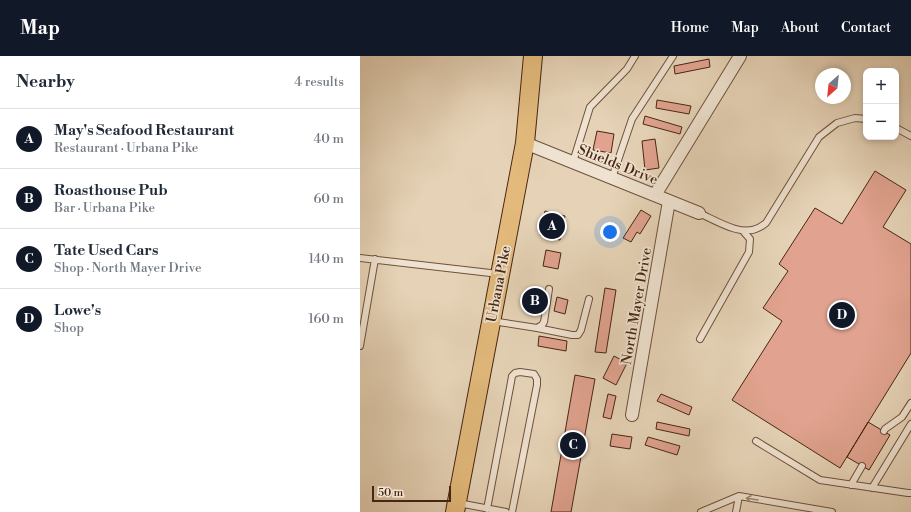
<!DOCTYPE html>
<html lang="en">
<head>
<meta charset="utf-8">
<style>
	:root { --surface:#fff; --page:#f6f6f7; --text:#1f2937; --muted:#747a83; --line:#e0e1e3; --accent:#111827 }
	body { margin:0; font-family:"Libre Bodoni",serif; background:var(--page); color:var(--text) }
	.controls { position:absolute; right:12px; top:12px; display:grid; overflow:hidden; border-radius:8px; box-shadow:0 2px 6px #0003 }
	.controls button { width:36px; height:36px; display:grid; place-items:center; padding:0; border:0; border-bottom:1px solid var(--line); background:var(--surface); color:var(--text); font:20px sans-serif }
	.compass { position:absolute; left:455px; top:12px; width:36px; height:36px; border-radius:50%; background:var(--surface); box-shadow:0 2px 6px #0003; rotate:207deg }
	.scale { position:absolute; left:12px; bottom:10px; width:79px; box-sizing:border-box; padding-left:4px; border:2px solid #472613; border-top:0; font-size:11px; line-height:14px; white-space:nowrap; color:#472613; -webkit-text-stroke:3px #efe2d0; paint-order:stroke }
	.you { position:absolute; left:250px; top:176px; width:14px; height:14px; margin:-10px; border:3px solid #fff; border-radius:50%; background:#1a73e8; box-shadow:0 0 0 6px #1a73e833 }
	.badge { display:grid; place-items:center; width:26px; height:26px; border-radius:50%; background:var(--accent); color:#fff; font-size:13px; font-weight:700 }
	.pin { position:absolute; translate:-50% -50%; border:2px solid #fff; box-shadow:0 1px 4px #0006 }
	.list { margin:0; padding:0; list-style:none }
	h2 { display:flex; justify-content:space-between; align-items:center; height:52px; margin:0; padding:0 16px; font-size:17px }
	h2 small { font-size:13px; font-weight:400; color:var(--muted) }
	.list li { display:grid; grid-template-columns:26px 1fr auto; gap:12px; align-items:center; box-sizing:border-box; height:60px; padding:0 16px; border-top:1px solid var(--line) }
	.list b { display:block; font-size:15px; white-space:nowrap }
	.list p { margin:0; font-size:13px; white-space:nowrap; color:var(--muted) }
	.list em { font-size:13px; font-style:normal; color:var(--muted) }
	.map { position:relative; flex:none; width:551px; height:456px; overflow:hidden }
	header { display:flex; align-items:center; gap:24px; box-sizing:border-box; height:56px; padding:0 20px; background:var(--accent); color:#fff }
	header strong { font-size:19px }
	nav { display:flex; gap:22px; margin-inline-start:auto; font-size:14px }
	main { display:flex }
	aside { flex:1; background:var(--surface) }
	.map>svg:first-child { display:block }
	.building { fill:#e1a38f; stroke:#472613 }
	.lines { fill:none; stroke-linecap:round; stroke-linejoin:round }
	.service-casing { stroke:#6f513c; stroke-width:8 }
	.minor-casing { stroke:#6f513c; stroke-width:14 }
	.primary-casing { stroke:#472613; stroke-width:20 }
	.service { stroke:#efe2d0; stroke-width:6 }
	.minor { stroke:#efe2d0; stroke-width:12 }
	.primary { stroke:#e3ba7c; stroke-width:18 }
	.oneway { stroke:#9b8472 }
	.labels { text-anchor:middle; stroke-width:3.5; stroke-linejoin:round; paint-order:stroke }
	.street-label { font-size:14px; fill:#472613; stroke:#efe2d0 }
</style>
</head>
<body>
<header>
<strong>Map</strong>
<nav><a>Home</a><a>Map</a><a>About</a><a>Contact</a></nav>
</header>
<main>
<aside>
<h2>Nearby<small>4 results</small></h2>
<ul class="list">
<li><span class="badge">A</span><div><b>May's Seafood Restaurant</b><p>Restaurant · Urbana Pike</p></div><em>40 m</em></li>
<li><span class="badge">B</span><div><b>Roasthouse Pub</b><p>Bar · Urbana Pike</p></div><em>60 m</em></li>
<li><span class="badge">C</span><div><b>Tate Used Cars</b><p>Shop · North Mayer Drive</p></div><em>140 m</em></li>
<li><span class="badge">D</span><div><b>Lowe's</b><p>Shop</p></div><em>160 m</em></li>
</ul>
</aside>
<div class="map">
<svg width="551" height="456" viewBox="0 0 551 456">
	<rect width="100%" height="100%" fill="#e6d3b7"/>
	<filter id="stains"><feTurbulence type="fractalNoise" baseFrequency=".005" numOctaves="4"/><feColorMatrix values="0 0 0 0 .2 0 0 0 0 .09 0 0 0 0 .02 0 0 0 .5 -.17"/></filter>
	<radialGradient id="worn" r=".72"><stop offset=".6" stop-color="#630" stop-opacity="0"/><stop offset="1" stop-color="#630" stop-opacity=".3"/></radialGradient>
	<path class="building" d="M349,3L350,11L315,18L314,10Z
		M297,44L331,50L329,58L296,52Z
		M285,60L322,71L320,78L283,68Z
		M237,75L254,78L251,97L233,94Z
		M295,83L299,112L285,114L282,85Z
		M515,115L546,134L523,171L551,188V297L480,412L372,344L422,265L403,252L428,215L419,208L455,152L482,168Z
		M281,154L291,160L280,178L277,176L271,186L263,182Z
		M185,155L205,160L200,184L180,179Z
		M186,194L201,197L198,213L183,210Z
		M245,232L256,234L246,297L235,296Z
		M169,233L184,236L181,256L166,254Z
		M197,241L208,244L205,258L194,255Z
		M179,280L207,285L206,295L178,290Z
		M254,300L267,307L256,329L243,322Z
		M215,319L235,323L211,456H191Z
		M248,338L256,340L251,363L243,361Z
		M301,338L332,351L329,359L297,345Z
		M297,366L330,373L329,380L296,373Z
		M508,366L530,379L509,414L487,401Z
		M252,378L272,381L270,393L250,390Z
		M288,381L320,390L317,399L285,389Z"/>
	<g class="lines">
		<g class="service-casing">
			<path id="service" d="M536,72L551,80
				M213,106L230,51L267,13L275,0
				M252,122L272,63L313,0
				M339,157C355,164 381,181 398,172C401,171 403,169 406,167L459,81L477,67L495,62L506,63
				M0,202L139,218
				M132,265L177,272L182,269L184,266L189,233
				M177,272L212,279H218L221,274L229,243
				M340,283L389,196L390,183L383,175
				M0,290L15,203
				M524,375L525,373L542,361L551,347
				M396,385L460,424L548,437H551
				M491,429L502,410
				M512,432L551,368
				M98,447L146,456
				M127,453L151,326L152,320L155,317L160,316L174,318L177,323V329L152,456
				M341,456L379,440L472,456
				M376,456L379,440"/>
		</g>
		<g class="minor-casing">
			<path id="minor" d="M165,87L339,157
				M295,139L380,0
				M272,359L309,145"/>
		</g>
		<g class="primary-casing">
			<path id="primary" d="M95,456L165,87L173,0"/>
		</g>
		<use href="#service" class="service"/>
		<use href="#minor" class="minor"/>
		<use href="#primary" class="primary"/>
	</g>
	<defs><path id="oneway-shaft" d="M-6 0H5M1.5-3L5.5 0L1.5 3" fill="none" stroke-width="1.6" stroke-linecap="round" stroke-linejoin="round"/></defs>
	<use class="oneway" href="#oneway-shaft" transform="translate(392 443) rotate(-171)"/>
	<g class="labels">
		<g class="street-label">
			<text transform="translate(258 108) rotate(22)" y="5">Shields Drive</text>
			<text transform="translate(138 228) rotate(-79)" y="5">Urbana Pike</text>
			<text transform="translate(276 250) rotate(-80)" y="5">North Mayer Drive</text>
		</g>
	</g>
	<rect width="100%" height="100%" filter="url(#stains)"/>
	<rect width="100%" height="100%" fill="url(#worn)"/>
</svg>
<div class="controls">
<button>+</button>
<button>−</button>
</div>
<svg class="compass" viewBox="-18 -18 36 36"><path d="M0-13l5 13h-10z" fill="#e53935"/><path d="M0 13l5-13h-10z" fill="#747a83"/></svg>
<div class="scale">50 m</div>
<div class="you"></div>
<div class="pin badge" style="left:192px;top:170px">A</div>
<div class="pin badge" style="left:175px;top:245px">B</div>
<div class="pin badge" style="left:213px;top:389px">C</div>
<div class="pin badge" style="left:482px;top:259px">D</div>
</div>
</main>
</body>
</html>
